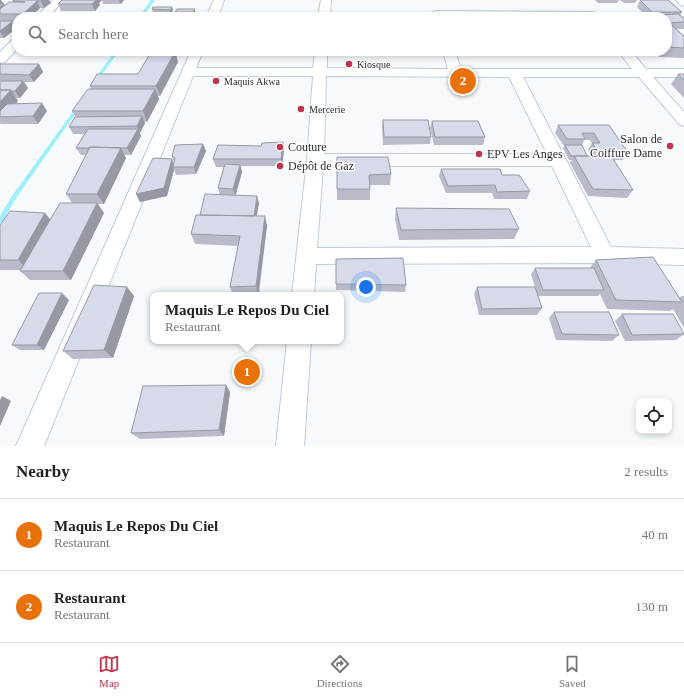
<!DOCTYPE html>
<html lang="en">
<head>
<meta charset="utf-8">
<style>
	:root { --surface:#fff; --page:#f6f6f6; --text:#222; --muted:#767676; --line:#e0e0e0; --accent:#c3334f }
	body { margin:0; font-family:"Times New Roman",serif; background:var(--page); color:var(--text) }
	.controls { position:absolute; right:12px; bottom:12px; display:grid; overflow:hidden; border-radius:8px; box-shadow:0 2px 6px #0003 }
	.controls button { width:36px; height:36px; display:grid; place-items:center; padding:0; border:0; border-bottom:1px solid var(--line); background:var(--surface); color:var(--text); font:20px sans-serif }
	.you { position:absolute; left:366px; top:287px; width:14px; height:14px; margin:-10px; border:3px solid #fff; border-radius:50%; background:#1a73e8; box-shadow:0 0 0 6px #1a73e833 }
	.badge { display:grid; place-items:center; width:26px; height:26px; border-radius:50%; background:var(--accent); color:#fff; font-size:13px; font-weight:700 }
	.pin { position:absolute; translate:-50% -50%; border:2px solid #fff; box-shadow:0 1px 4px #0006 }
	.popup { position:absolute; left:150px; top:292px; width:194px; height:52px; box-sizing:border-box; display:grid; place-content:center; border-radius:8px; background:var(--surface); filter:drop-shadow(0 1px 3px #0005); font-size:13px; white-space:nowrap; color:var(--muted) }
	.popup b { font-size:15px; color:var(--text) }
	.popup::after { content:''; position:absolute; left:50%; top:100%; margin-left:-8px; border:8px solid transparent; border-top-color:var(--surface) }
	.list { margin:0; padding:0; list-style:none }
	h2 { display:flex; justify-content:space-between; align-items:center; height:52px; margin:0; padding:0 16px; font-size:17px }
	h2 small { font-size:13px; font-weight:400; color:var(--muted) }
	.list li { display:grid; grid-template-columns:26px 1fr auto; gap:12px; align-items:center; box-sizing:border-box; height:72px; padding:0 16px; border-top:1px solid var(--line) }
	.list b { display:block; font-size:15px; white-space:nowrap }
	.list p { margin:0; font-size:13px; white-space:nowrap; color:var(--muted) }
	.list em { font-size:13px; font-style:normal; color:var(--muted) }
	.icon { flex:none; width:22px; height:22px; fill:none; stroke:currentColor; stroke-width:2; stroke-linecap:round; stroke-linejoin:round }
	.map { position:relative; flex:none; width:684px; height:446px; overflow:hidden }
	.search { position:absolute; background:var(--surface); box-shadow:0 2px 6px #0003; left:12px; right:12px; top:12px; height:44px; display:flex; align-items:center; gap:10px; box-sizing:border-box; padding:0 14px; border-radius:16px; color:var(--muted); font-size:15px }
	.sheet { height:196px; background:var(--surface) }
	nav { display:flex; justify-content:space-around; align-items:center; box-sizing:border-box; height:56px; border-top:1px solid var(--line); background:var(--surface); font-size:11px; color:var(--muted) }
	nav a { display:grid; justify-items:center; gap:2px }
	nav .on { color:var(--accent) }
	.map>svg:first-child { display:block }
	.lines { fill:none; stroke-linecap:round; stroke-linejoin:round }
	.stream { fill:#9cf0fb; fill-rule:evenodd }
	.minor-casing { stroke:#c0cbd9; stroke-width:2 }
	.minor { fill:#fff; fill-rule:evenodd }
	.wall { fill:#b9bbca; fill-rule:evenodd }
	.shaded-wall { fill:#9699a4 }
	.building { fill:#d7daeb; stroke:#9699a4 }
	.poi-dot { fill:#c3334f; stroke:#fff; stroke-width:1.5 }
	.labels { text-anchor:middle; stroke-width:3; stroke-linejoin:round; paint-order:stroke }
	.far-poi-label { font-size:10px; fill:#292d32; stroke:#fff; text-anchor:start }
	.poi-label { font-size:12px; fill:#292d32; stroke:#fff; text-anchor:start }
</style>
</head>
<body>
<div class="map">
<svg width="684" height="446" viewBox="0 0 684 446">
	<rect width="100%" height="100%" fill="#f7fafd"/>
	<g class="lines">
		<path class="stream" d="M151,0H155L143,17H139Z
			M115,51H119L97,81H95L94,80Z
			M77,106H79L80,107L16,198L2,222L0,223V216L12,196Z"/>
		<g class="minor-casing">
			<path id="minor" d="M53,0H64L48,17H36Z
				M214,0H224L218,17H206Z
				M321,0H331L330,17H318Z
				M676,0H684V6L680,5Z
				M437,11L592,12L598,15L596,17L433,16L431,14L433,12Z
				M17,38V49L5,62L0,63V52L13,39Z
				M191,51H203L196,68H313L315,51H327V68L448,69L443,51H455L461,69H632L618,51H631L646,69H684V77H653L684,112V126L679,124L639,77H523L611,247L684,249V265L605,263L316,264L314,295H292L307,160L313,76H193L44,446H16ZM326,76L509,77L547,154H324ZM323,166H552L591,247L317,248Z
				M287,341H311L304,446H276Z"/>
		</g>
		<use href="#minor" class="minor"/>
	</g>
	<path class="wall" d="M0,0L5,5L13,2V0H49L51,3L44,8H40L31,17H17V21H13L17,28L4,38H0Z
		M62,0H124L121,4H103L102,0L99,3L100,5L95,11H61L58,4Z
		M595,0H619L617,3H598Z
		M620,0H637L635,3H624Z
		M640,0L682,12L680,15L684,18V29H676L684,36V58L659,57L653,51H667V17H647L637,7Z
		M153,7L173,10L171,13H153L152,9Z
		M195,9V13L194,15L176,16L175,12Z
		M125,51H182L180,54H176L178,62L160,96H158L159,99L147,122H144L145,123L140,133L141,136L131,155H124L126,158L104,204H98L104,213L71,280H30L20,271L21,270H0V225L45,213L50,220L72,203L66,194L86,155H81L76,148L84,134H73L69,127L76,117L72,111L91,89L90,86L138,74L150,54H126Z
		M0,64H39L43,72L34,82H24L28,88L20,98H16L18,101L15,104L47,111L38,124H1L0,123Z
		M678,74H684V98L671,84Z
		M383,120L431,137L430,144L383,145L382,127Z
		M432,121L485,137L483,145H434L430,128Z
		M558,125H609L628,153L623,160H614L633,190L627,198L588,196L570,163L572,160H569L563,148L564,146L555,133ZM584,140H590L592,143L588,150L591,156H587L582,145Z
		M283,142L284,150L282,166H241L242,172L236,195L259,203L257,216H265L267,226L259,295H233L230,287L239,246L195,244L191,234L200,215L220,195L218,188L224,167H216L213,159L261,146Z
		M203,144L206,151L196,174L176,175L174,169L167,196L140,202L136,194L172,159L174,164V162L172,156Z
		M337,157L391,174L390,185H370V200H337Z
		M441,169L502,175L530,191L527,199H494L492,193H446L439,176Z
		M396,208L519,229L514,239L399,240L395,218Z
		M596,260L679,298L682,296H684V328L673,309L670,311L607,309L600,294L598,296H538L542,308L537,315H479L474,294L477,287H535L531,274L535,268H590Z
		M336,284L406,285L405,292L336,290Z
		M127,287L134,296L113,358L73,359L63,351Z
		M69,300L44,350H20L12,345Z
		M554,312L619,335L612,341L556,340L549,318Z
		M622,314L684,333V334L676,340L625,341L615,321Z
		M230,392L224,436L140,439L131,433Z"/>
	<path class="shaded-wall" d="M0,0H1L8,10L3,14L0,8Z
		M42,0H49L51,3L44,8L41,1Z
		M96,0H102L99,3L100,5L95,11L92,4Z
		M119,0H124L121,4Z
		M37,1L40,8L31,17H25L23,14Z
		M172,7L173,10L171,13L170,10Z
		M195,9V13L194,15L193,12Z
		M13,21L17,28L4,38L0,32V31Z
		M175,52L178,62L160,96L156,86Z
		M39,64L43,72L34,82L29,75Z
		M23,81L28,88L20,98L15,91Z
		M155,89L159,99L147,122L143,111Z
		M11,90L18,101L5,117H0V102Z
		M42,103L47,111L38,124L33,116Z
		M142,116L145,123L140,133L137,126Z
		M138,129L141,136L131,155L127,148Z
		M283,142L284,150L282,166L281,159Z
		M203,144L206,151L196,174L194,167Z
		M121,148L126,158L104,204L97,194Z
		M172,159L175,167H173L174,170L167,196L140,202L136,194Z
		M240,165L242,172L235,196L233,189Z
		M257,196L259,203L255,223L254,216Z
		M97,203L104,213L71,280L63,271Z
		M45,213L53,223L28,270L18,260Z
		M265,216L267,226L258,295L256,286Z
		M127,287L134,296L113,358L104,350Z
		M62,293L69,300L44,350L37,345Z
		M226,385L230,392L224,436L219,430Z
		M2,396L11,401L0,426V400Z"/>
	<path class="building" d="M13,0H42L41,1H37L23,14H0V9L9,2H25L13,1Z
		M62,0H96L92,4H58Z
		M640,0H668L682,12H652Z
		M0,4H4L0,7Z
		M153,7H172L170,10L152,9Z
		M177,9H195L193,12H175Z
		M678,14L684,18V22L667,23V17H658L655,15Z
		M0,21H13L0,31Z
		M667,24H670L684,36V48L667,47Z
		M151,52H175L156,86H90L97,74H138Z
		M0,64H39L29,75L0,74Z
		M678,74H684V80Z
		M0,81H23L15,91H10L11,90H0Z
		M88,89H155L143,111H72Z
		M0,90H11L0,102Z
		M42,103L33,116L0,117V111L7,104Z
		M142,116L137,126L69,127L75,117Z
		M383,120H428L431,137H384Z
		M432,121H478L485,137H435Z
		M558,125H609L628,153H599L592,143H600L594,133H582L585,139H567Z
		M88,129H138L127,148L90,147V148H76Z
		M283,142L281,159H213L218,145L261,146L262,143Z
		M203,144L194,167H173L175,158L172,156L175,145Z
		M565,145H582L587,156H571Z
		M90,147L121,148L97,194H66Z
		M574,156H611L633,190L593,189Z
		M337,157H388L391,174L369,175L370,189H337Z
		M153,158L172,159L164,188L136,194Z
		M225,164L240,165L233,189L218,188Z
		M441,169H500L502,175H519L530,191L497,192L495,185L448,186Z
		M205,194L257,196L254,216L200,215Z
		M60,203H97L63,271H20Z
		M396,208L509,209L519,229L401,230Z
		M10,211L45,213L18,260H0V225Z
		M196,215L265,216L256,286L230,287L240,236L191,234Z
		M653,257L682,302L616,300L596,260Z
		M403,258L406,285L336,284V259Z
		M535,268H594L604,290H543Z
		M94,285L127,287L104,350L63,351Z
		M477,287H535L542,308L482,309Z
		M39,293H62L37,345H12Z
		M554,312H609L619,335L562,334Z
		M622,314H673L684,334L632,335Z
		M226,385L219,430L131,433L143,386Z"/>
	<g class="poi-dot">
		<circle cx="349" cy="64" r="4"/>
		<circle cx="216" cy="81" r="4"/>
		<circle cx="301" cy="109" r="4"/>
		<circle cx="670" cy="146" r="4"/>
		<circle cx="280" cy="147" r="4"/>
		<circle cx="479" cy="154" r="4"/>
		<circle cx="280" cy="166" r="4"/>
	</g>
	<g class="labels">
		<g class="far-poi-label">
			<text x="357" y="68">Kiosque</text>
			<text x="224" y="85">Maquis Akwa</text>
			<text x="309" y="113">Mercerie</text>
		</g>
		<g class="poi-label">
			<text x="662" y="143" text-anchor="end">Salon de<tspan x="662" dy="14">Coiffure Dame</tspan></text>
			<text x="288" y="151">Couture</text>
			<text x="487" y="158">EPV Les Anges</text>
			<text x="288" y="170">Dépôt de Gaz</text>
		</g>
	</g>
</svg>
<div class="controls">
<button><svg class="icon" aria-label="locate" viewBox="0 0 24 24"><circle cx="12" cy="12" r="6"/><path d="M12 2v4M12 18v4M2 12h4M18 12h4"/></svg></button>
</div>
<div class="you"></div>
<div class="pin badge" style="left:247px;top:372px;background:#e8710a">1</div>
<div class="popup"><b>Maquis Le Repos Du Ciel</b>Restaurant</div>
<div class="pin badge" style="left:463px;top:81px;background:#e8710a">2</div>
<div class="search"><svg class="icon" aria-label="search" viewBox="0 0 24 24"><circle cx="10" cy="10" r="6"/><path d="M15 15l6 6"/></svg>Search here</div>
</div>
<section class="sheet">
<h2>Nearby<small>2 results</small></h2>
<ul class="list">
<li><span class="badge" style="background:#e8710a">1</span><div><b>Maquis Le Repos Du Ciel</b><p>Restaurant</p></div><em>40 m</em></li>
<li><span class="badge" style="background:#e8710a">2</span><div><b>Restaurant</b><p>Restaurant</p></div><em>130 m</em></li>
</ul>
</section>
<nav>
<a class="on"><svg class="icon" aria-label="map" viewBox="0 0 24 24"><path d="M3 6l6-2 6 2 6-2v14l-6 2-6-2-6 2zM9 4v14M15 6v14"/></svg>Map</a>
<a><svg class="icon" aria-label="directions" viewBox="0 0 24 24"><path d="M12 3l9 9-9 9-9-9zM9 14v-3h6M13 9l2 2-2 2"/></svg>Directions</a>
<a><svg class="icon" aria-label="saved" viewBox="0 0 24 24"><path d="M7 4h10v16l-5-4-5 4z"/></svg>Saved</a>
</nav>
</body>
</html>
